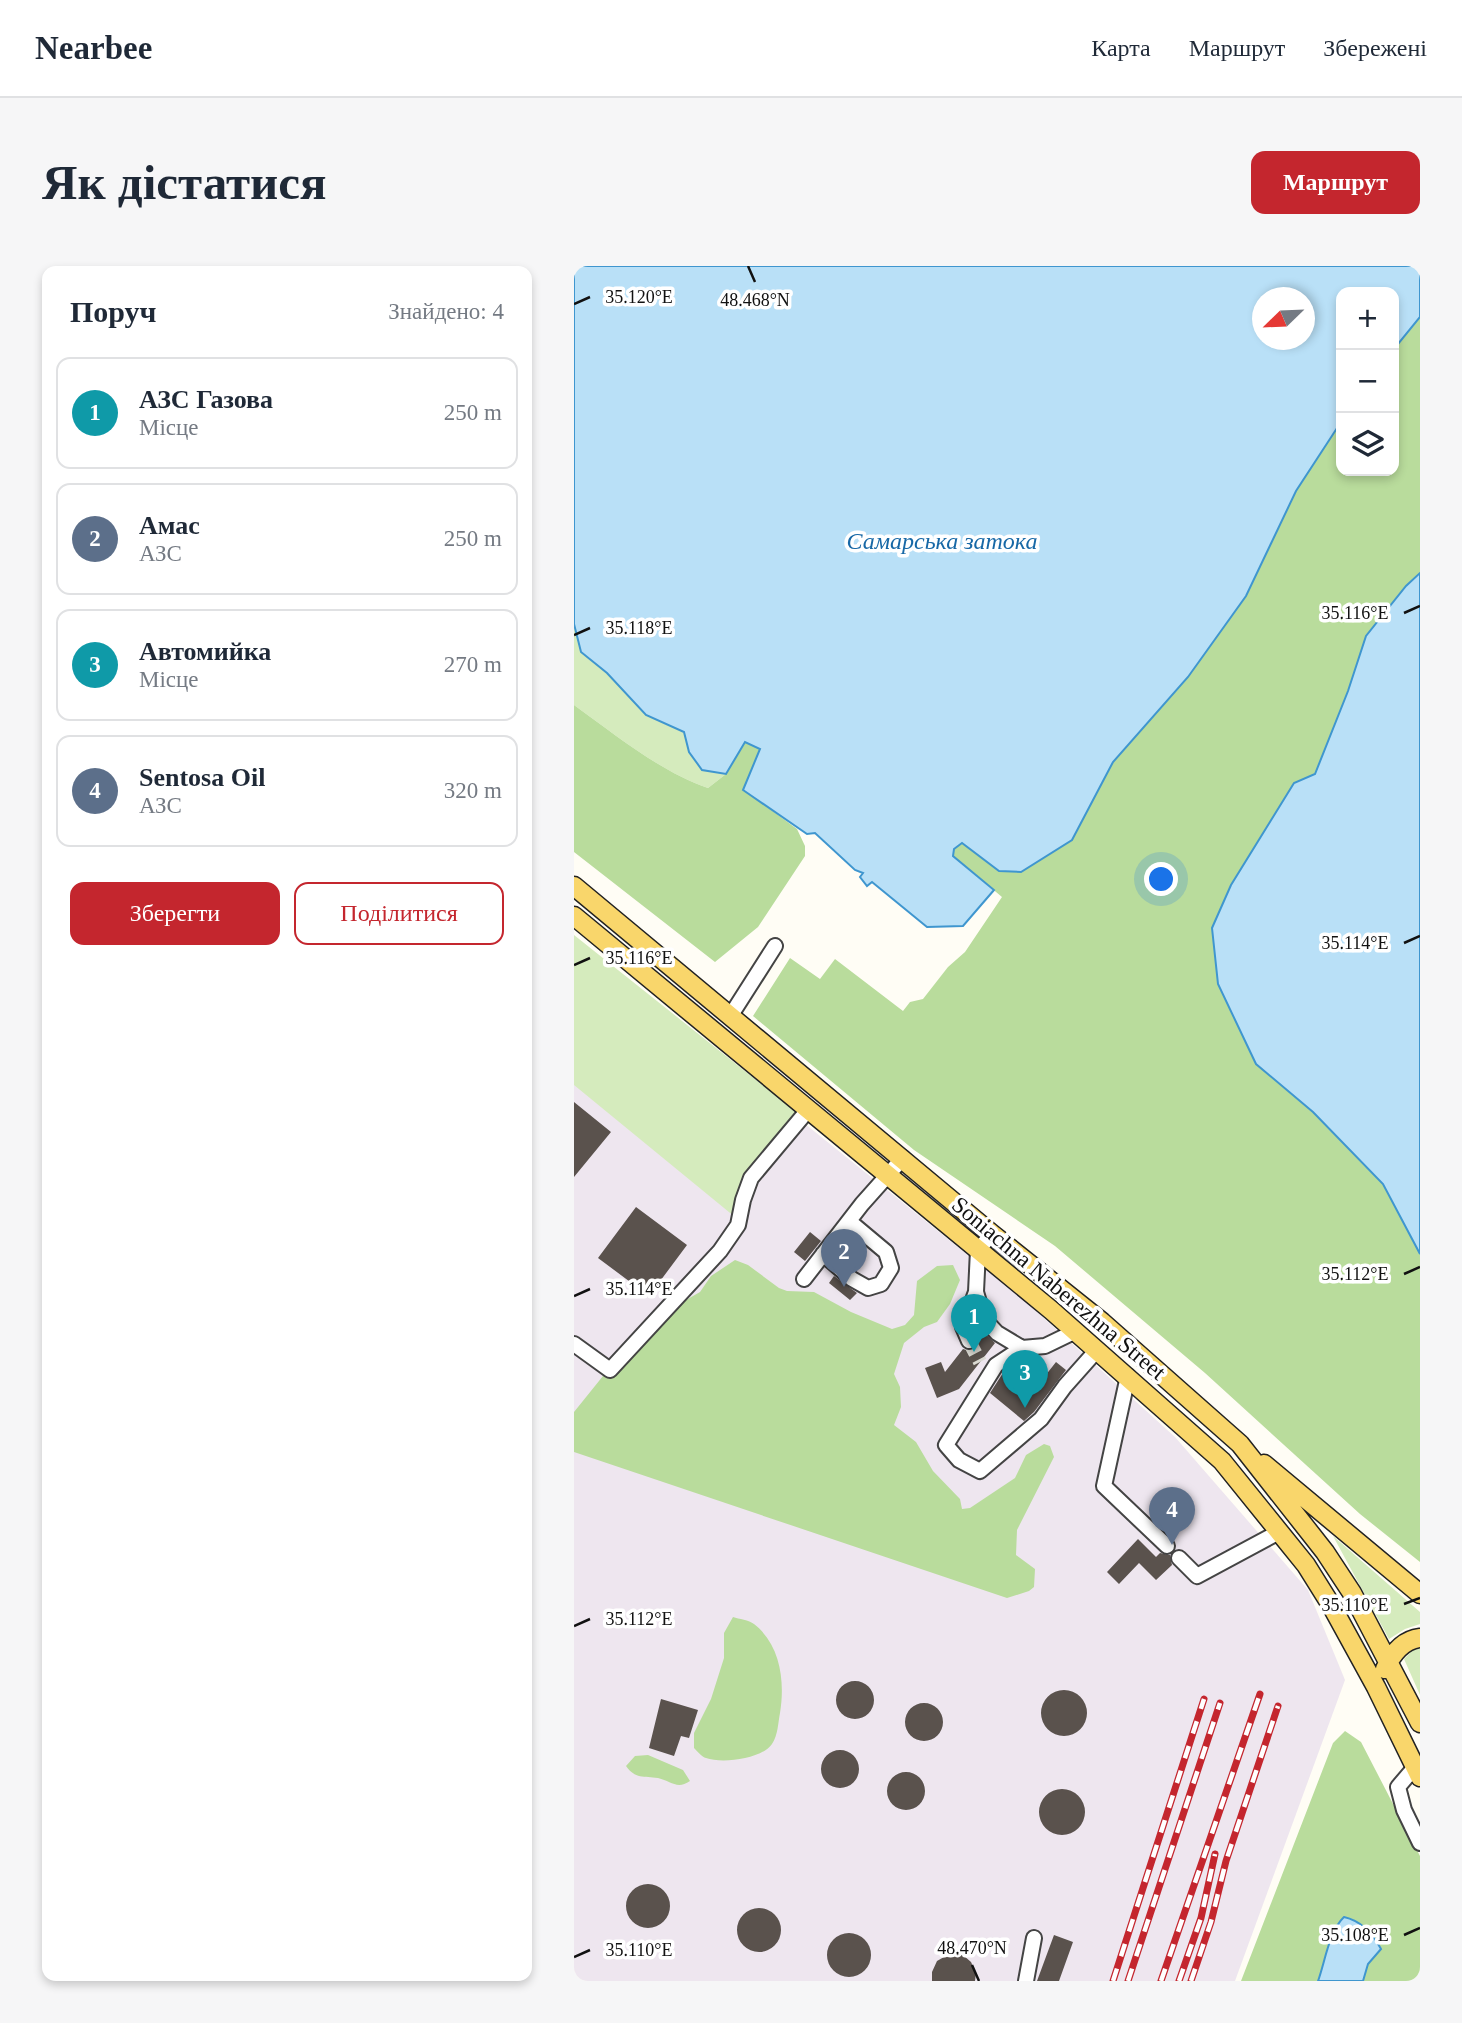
<!DOCTYPE html>
<html lang="uk">
<head>
<meta charset="utf-8">
<style>
	:root { --surface:#fff; --page:#f6f6f7; --text:#1f2937; --muted:#747a83; --line:#e0e1e3; --accent:#c4262e }
	body { margin:0; font-family:"Times New Roman",serif; background:var(--page); color:var(--text) }
	.controls { position:absolute; right:21px; top:21px; display:grid; overflow:hidden; border-radius:14px; box-shadow:0 4px 10px #0003 }
	.controls button { width:63px; height:63px; display:grid; place-items:center; padding:0; border:0; border-bottom:2px solid var(--line); background:var(--surface); color:var(--text); font:35px sans-serif }
	.compass { position:absolute; left:678px; top:21px; width:63px; height:63px; border-radius:50%; background:var(--surface); box-shadow:0 4px 10px #0003; rotate:247deg }
	.you { position:absolute; left:588px; top:614px; width:24px; height:24px; margin:-18px; border:5px solid #fff; border-radius:50%; background:#1a73e8; box-shadow:0 0 0 10px #1a73e833 }
	.badge { display:grid; place-items:center; width:46px; height:46px; border-radius:50%; background:var(--accent); color:#fff; font-size:23px; font-weight:700 }
	.pin { position:absolute; translate:-50% -58px; filter:drop-shadow(0 2px 4px #0008) }
	.pin::after { content:''; position:absolute; top:37px; width:24px; height:21px; background:inherit; clip-path:polygon(0 0,100% 0,50% 100%) }
	.list { margin:0; padding:0; list-style:none }
	h2 { display:flex; justify-content:space-between; align-items:center; height:91px; margin:0; padding:0 28px; font-size:30px }
	h2 small { font-size:23px; font-weight:400; color:var(--muted) }
	.list li { display:grid; grid-template-columns:46px 1fr auto; gap:21px; align-items:center; box-sizing:border-box; height:112px; margin:0 14px 14px; padding:0 14px; border:2px solid var(--line); border-radius:14px }
	.list b { display:block; font-size:26px; white-space:nowrap }
	.list p { margin:0; font-size:23px; white-space:nowrap; color:var(--muted) }
	.list em { font-size:23px; font-style:normal; color:var(--muted) }
	.actions { display:flex; gap:14px; padding:21px 28px }
	.actions a { flex:1; padding:16px 0; border:2px solid var(--accent); border-radius:14px; text-align:center; font-size:24px; color:var(--accent) }
	.actions .main { background:var(--accent); color:#fff }
	.icon { flex:none; width:38px; height:38px; fill:none; stroke:currentColor; stroke-width:2; stroke-linecap:round; stroke-linejoin:round }
	.map { position:relative; flex:none; width:846px; height:1715px; overflow:hidden; border-radius:14px }
	header { display:flex; align-items:center; gap:42px; box-sizing:border-box; height:98px; padding:0 35px; background:var(--surface); border-bottom:2px solid var(--line) }
	header strong { font-size:33px }
	nav { display:flex; gap:38px; margin-inline-start:auto; font-size:24px }
	.intro { display:flex; align-items:center; justify-content:space-between; box-sizing:border-box; height:168px; padding:0 42px }
	h1 { margin:0; font-size:49px }
	.button { padding:18px 32px; border-radius:14px; background:var(--accent); color:#fff; font-size:24px; font-weight:700 }
	main { display:flex; gap:42px; padding:0 42px }
	aside { flex:1; background:var(--surface); border-radius:14px; box-shadow:0 4px 10px #0003 }
	.map>svg:first-child { display:block }
	.industrial { fill:#eee6ef }
	.green { fill:#d5ebbd }
	.forest { fill:#b9dc9c }
	.water { fill:#b9e0f7; stroke:#3f96cf; stroke-width:2; fill-rule:evenodd }
	.building { fill:#5a524d }
	.lines { fill:none; stroke-linecap:round; stroke-linejoin:round }
	.minor-tunnel { stroke:#dbdad3; stroke-width:14; stroke-dasharray:14 7; stroke-linecap:butt }
	.minor-casing { stroke:#444; stroke-width:18 }
	.major-casing { stroke:#222; stroke-width:21 }
	.minor { stroke:#fff; stroke-width:14 }
	.major { stroke:#f9d66b; stroke-width:18 }
	.rail-casing { stroke:#c4262e; stroke-width:7 }
	.rail { stroke:#fff; stroke-width:4.5; stroke-dasharray:13; stroke-linecap:butt }
	.ticks { fill:none; stroke:#111; stroke-width:2.5 }
	.labels { text-anchor:middle; stroke-width:7; stroke-linejoin:round; paint-order:stroke }
	.street-label { font-size:23px; fill:#111; stroke:#fff }
	.water-label { font-size:24px; font-style:italic; fill:#1768a6; stroke:#fff }
	.ticks-label { font-size:18px; text-anchor:middle; fill:#111; stroke:#fff; stroke-width:7; stroke-linejoin:round; paint-order:stroke }
</style>
</head>
<body>
<header>
<strong>Nearbee</strong>
<nav><a>Карта</a><a>Маршрут</a><a>Збережені</a></nav>
</header>
<div class="intro"><h1>Як дістатися</h1><a class="button">Маршрут</a></div>
<main>
<aside>
<h2>Поруч<small>Знайдено: 4</small></h2>
<ul class="list">
<li><span class="badge" style="background:#0f9aa8">1</span><div><b>АЗС Газова</b><p>Місце</p></div><em>250 m</em></li>
<li><span class="badge" style="background:#5c6f8a">2</span><div><b>Амас</b><p>АЗС</p></div><em>250 m</em></li>
<li><span class="badge" style="background:#0f9aa8">3</span><div><b>Автомийка</b><p>Місце</p></div><em>270 m</em></li>
<li><span class="badge" style="background:#5c6f8a">4</span><div><b>Sentosa Oil</b><p>АЗС</p></div><em>320 m</em></li>
</ul>
<div class="actions"><a class="main">Зберегти</a><a>Поділитися</a></div>
</aside>
<div class="map">
<svg width="846" height="1715" viewBox="0 0 846 1715">
	<rect width="100%" height="100%" fill="#fffdf5"/>
	<path class="industrial" d="M0,672L451,1035L601,1171L734,1324L771,1414L661,1715H0Z"/>
	<path class="green" d="M0,358L7,386L33,407L72,449L110,466L115,486L128,504L152,508L134,522C85,505 42,469 0,439Z
		M0,669L225,848L174,909L163,930L161,951L0,819Z
		M759,1270L846,1346V1358L831,1363L815,1373Z
		M846,1382V1429L830,1393L839,1384Z"/>
	<path class="forest" d="M846,51V307L832,320L792,370L774,425L741,508L720,517L657,619L682,798L739,846L809,918L846,988V1296L786,1248L631,1107L481,980L340,884L179,750L216,692L246,713L261,693L329,745L336,736L349,733L374,701L391,686L428,631L379,590L380,583L388,577L498,574L539,496L614,411L722,225L767,156V205H820V83Z
		M0,439C42,469 85,505 134,522L152,508L171,476L187,483L170,524L223,563L231,580V590L184,661L141,696L0,586Z
		M161,994L174,999L205,1022L213,1025L240,1026L277,1046L318,1063L331,1059L340,1049L343,1015L363,1000L379,999L386,1014L376,1038L363,1056L350,1061L330,1077L320,1108L326,1121L327,1141L320,1159L342,1176L359,1205L386,1233L388,1243L396,1242L441,1212L452,1189L470,1178L476,1180L480,1191L443,1264L442,1289L461,1303L460,1321L455,1325L433,1332L0,1186V1146L29,1110L44,1103L105,1038L126,1026L137,1010Z
		M159,1351C165,1353 175,1354 180,1358C207,1379 211,1416 206,1447C204,1457 204,1469 198,1478C188,1493 148,1498 132,1492C128,1491 123,1485 120,1482V1467L137,1433L150,1392V1367Z
		M771,1465L787,1476L846,1590V1715H789L794,1698L807,1682L795,1663L771,1651L765,1656L744,1715H667L759,1477Z
		M74,1489L109,1504L116,1515C103,1524 97,1515 84,1512C70,1510 61,1513 52,1500L61,1490Z"/>
	<path class="water" d="M0,0H846V51L820,83V26H767V156L722,225L672,330L614,411L539,496L498,574L447,606L425,605L388,577L380,583L379,590L420,624L389,660L353,661L298,616L293,620L286,611L289,607L281,604L241,567L233,568L169,524L186,483L171,476L152,508L128,504L115,486L110,466L72,449L33,407L7,386L0,358ZM688,32H730V74H688Z
		M846,307V988L809,918L739,846L682,798L644,718L638,662L657,619L720,517L741,508L774,425L792,370L832,320Z
		M770,1651C788,1655 799,1668 807,1683L794,1698L789,1715H744C751,1696 755,1665 770,1651Z"/>
	<path class="building" d="M0,836L37,866L0,911Z
		M62,941L113,979L75,1030L24,992Z
		M236,966L247,975L231,995L220,986Z
		M260,1010L283,1027L276,1034L255,1017Z
		M405,1062L421,1077L385,1123L363,1132L351,1102L367,1096L371,1106L389,1083L395,1085L402,1081L405,1075L402,1067Z
		M482,1096L492,1104L460,1146L450,1155L416,1127L429,1107L440,1116L448,1106L464,1119Z
		M564,1273L582,1291L586,1287L596,1289L598,1299L582,1314L565,1297L545,1318L533,1306Z
		M262 1434a19 19 0 1 1 38 0a19 19 0 1 1-38 0Z
		M467 1447a23 23 0 1 1 46 0a23 23 0 1 1-46 0Z
		M87,1433L124,1444L115,1472L107,1470L100,1490L75,1482Z
		M331 1456a19 19 0 1 1 38 0a19 19 0 1 1-38 0Z
		M247 1503a19 19 0 1 1 38 0a19 19 0 1 1-38 0Z
		M313 1525a19 19 0 1 1 38 0a19 19 0 1 1-38 0Z
		M465 1546a23 23 0 1 1 46 0a23 23 0 1 1-46 0Z
		M52 1640a22 22 0 1 1 44 0a22 22 0 1 1-44 0Z
		M163 1664a22 22 0 1 1 44 0a22 22 0 1 1-44 0Z
		M253 1689a22 22 0 1 1 44 0a22 22 0 1 1-44 0Z
		M480,1669L499,1676L485,1715H463Z
		M377,1687L389,1689L397,1696L402,1707L401,1715H358V1706L363,1695Z"/>
	<g class="lines">
		<path class="minor-tunnel" d="M395,1075L406,1096"/>
		<g class="minor-casing">
			<path id="minor" d="M157,749L201,680
				M418,968L404,984L402,1026L410,1053L423,1067L448,1082L471,1080L502,1065
				M249,988L278,1013L294,1022L307,1018L317,1002L312,986L275,955
				M230,1013L288,938L329,892
				M395,1075L389,1061L402,1026
				M0,1078L36,1104L146,985L164,959L169,934L177,912L234,844
				M448,1082L422,1099L372,1179L385,1194L406,1205L467,1153L491,1120L523,1084
				M554,1110L530,1220L593,1280
				M605,1292L623,1310L705,1266
				M841,1501L824,1521L830,1544L846,1577
				M452,1715L460,1672"/>
		</g>
		<g class="major-casing">
			<path id="major" d="M0,620L418,968L528,1056L666,1178L751,1286L778,1327L846,1457
				M0,650L477,1044L648,1195L732,1299L757,1339L802,1421L846,1511
				M690,1198L846,1328
				M811,1403C818,1388 829,1374 846,1372"/>
		</g>
		<use href="#minor" class="minor"/>
		<use href="#major" class="major"/>
		<g class="rail-casing">
			<path id="rail" d="M539,1715L630,1433
				M554,1715L646,1437
				M587,1715L686,1428
				M605,1715L627,1652L641,1588
				M617,1715L637,1656L652,1595L704,1440"/>
		</g>
		<use href="#rail" class="rail"/>
	</g>
	<path class="ticks" d="M174,0L181,16M0,38L16,31M830,347L846,340M0,369L16,362M830,677L846,670M0,699L16,692M830,1008L846,1001M0,1030L16,1023M830,1338L846,1332M0,1360L16,1353M830,1669L846,1662M0,1691L16,1684M398,1699L405,1715"/>
	<g class="labels">
		<g class="street-label">
			<text transform="translate(485 1022) rotate(40)" y="8">Soniachna Naberezhna Street</text>
		</g>
		<g class="water-label">
			<text x="368" y="283">Самарська затока</text>
		</g>
	</g>
	<g class="ticks-label">
		<text x="65" y="37">35.120°E</text>
		<text x="181" y="40">48.468°N</text>
		<text x="781" y="353">35.116°E</text>
		<text x="65" y="368">35.118°E</text>
		<text x="781" y="683">35.114°E</text>
		<text x="65" y="698">35.116°E</text>
		<text x="781" y="1014">35.112°E</text>
		<text x="65" y="1029">35.114°E</text>
		<text x="781" y="1345">35.110°E</text>
		<text x="65" y="1359">35.112°E</text>
		<text x="781" y="1675">35.108°E</text>
		<text x="398" y="1688">48.470°N</text>
		<text x="65" y="1690">35.110°E</text>
	</g>
</svg>
<div class="controls">
<button>+</button>
<button>−</button>
<button><svg class="icon" aria-label="layers" viewBox="0 0 24 24"><path d="M12 4l9 5-9 5-9-5zM3 14l9 5 9-5"/></svg></button>
</div>
<svg class="compass" viewBox="-18 -18 36 36"><path d="M0-13l5 13h-10z" fill="#e53935"/><path d="M0 13l5-13h-10z" fill="#747a83"/></svg>
<div class="you"></div>
<div class="pin badge" style="left:400px;top:1086px;background:#0f9aa8">1</div>
<div class="pin badge" style="left:270px;top:1021px;background:#5c6f8a">2</div>
<div class="pin badge" style="left:451px;top:1142px;background:#0f9aa8">3</div>
<div class="pin badge" style="left:598px;top:1279px;background:#5c6f8a">4</div>
</div>
</main>
</body>
</html>
